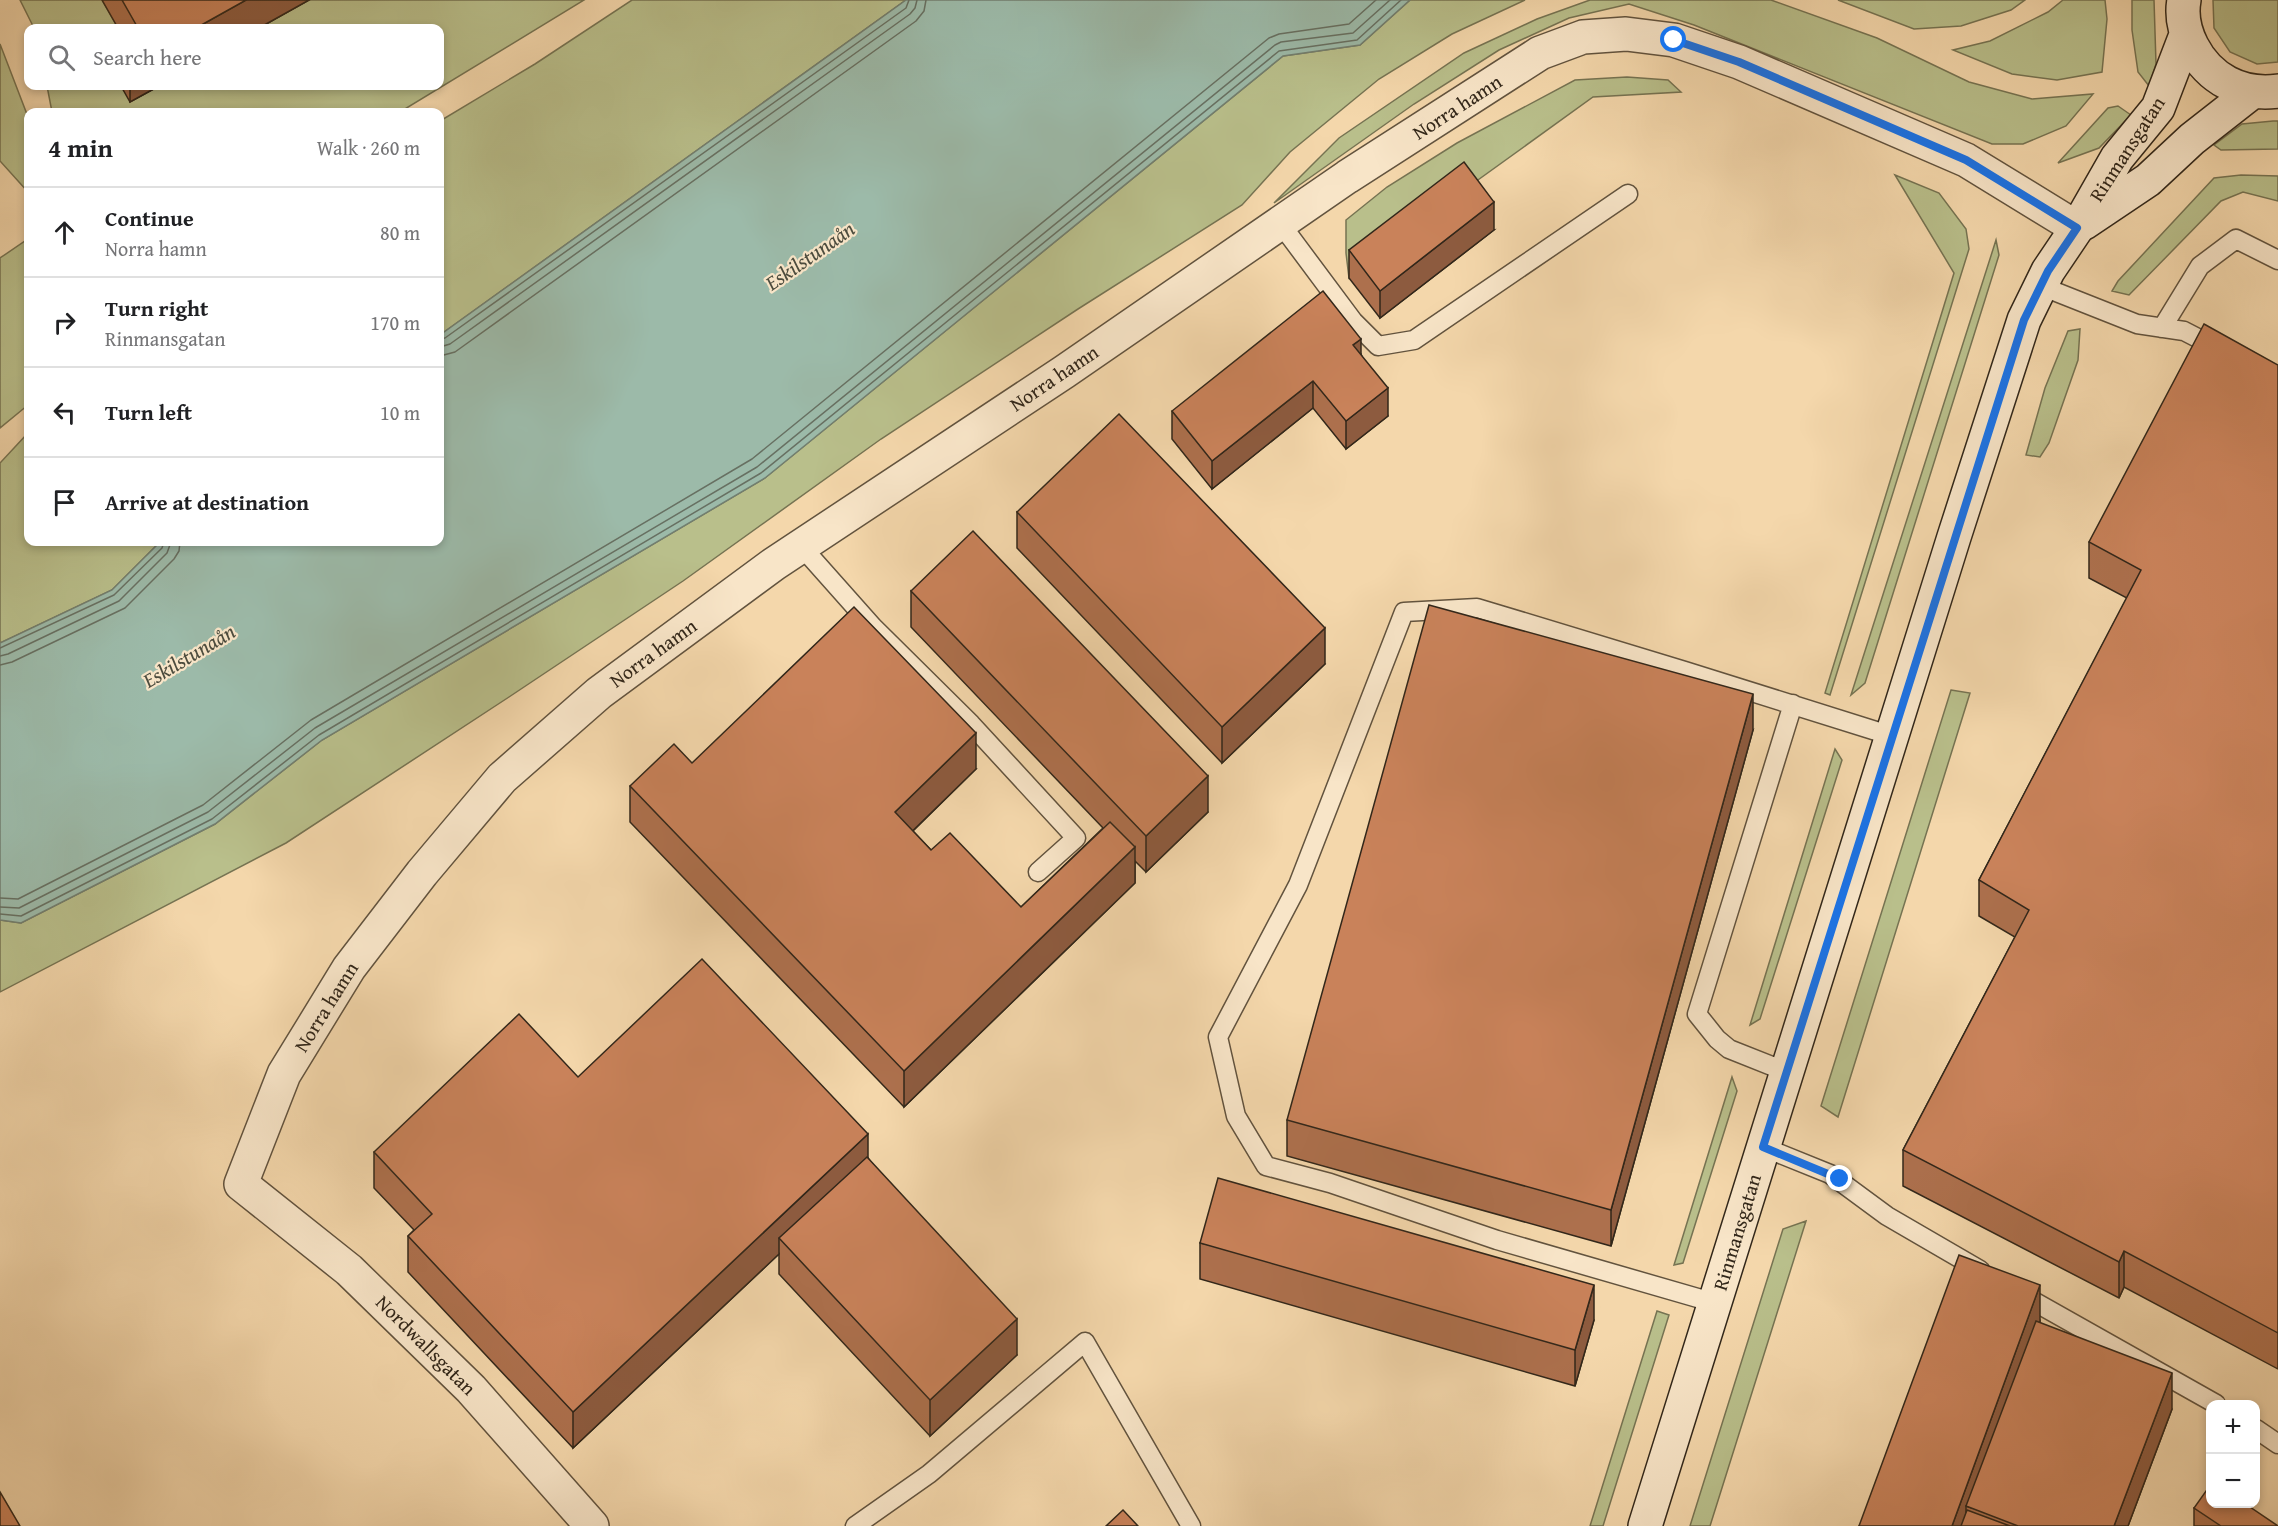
<!DOCTYPE html>
<html lang="en">
<head>
<meta charset="utf-8">
<style>
	:root { --surface:#fff; --page:#f6f6f6; --text:#202124; --muted:#757577; --line:#e0e0e0 }
	body { margin:0; font-family:"Gentium Book Plus",serif; background:var(--page); color:var(--text) }
	.controls { position:absolute; right:18px; bottom:18px; display:grid; overflow:hidden; border-radius:12px; box-shadow:0 3px 9px #0003 }
	.controls button { width:54px; height:54px; display:grid; place-items:center; padding:0; border:0; border-bottom:2px solid var(--line); background:var(--surface); color:var(--text); font:30px sans-serif }
	.stop { position:absolute; width:18px; height:18px; margin:-14px; border:4px solid #1a73e8; border-radius:50%; background:#fff }
	.stop.end { background:#1a73e8; border-color:#fff; box-shadow:0 2px 6px #0008 }
	.list { margin:0; padding:0; list-style:none }
	h2 { display:flex; justify-content:space-between; align-items:center; height:78px; margin:0; padding:0 24px; font-size:26px }
	h2 small { font-size:20px; font-weight:400; color:var(--muted) }
	.list li { display:grid; grid-template-columns:39px 1fr auto; gap:18px; align-items:center; box-sizing:border-box; height:90px; padding:0 24px; border-top:2px solid var(--line) }
	.list b { display:block; font-size:22px; white-space:nowrap }
	.list p { margin:0; font-size:20px; white-space:nowrap; color:var(--muted) }
	.list em { font-size:20px; font-style:normal; color:var(--muted) }
	.icon { flex:none; width:33px; height:33px; fill:none; stroke:currentColor; stroke-width:2; stroke-linecap:round; stroke-linejoin:round }
	.map { position:relative; flex:none; width:2278px; height:1526px; overflow:hidden }
	.search { position:absolute; background:var(--surface); box-shadow:0 3px 9px #0003; left:24px; top:24px; width:420px; height:66px; display:flex; align-items:center; gap:15px; box-sizing:border-box; padding:0 21px; border-radius:12px; color:var(--muted); font-size:22px }
	.panel { position:absolute; background:var(--surface); box-shadow:0 3px 9px #0003; left:24px; top:108px; width:420px; height:438px; border-radius:12px }
	.map>svg:first-child { display:block }
	.green { fill:#b9bf8b; stroke:#767352; stroke-width:1.5 }
	.water { fill:#9cbaa9; stroke:#727f70; stroke-width:1.5 }
	.lines { fill:none; stroke-linecap:round; stroke-linejoin:round }
	.shore { stroke:#677062; stroke-width:1.5 }
	.lane-casing { stroke:#62533e; stroke-width:21 }
	.street-casing { stroke:#62533e; stroke-width:36 }
	.secondary-casing { stroke:#32271a; stroke-width:36 }
	.lane { stroke:#f8e5c8; stroke-width:18 }
	.street { stroke:#f8e5c8; stroke-width:33 }
	.secondary { stroke:#f8e5c8; stroke-width:33 }
	.wall { fill:#ad704d; stroke:#32271a; stroke-width:1.5 }
	.shaded-wall { fill:#8d5b3f; stroke:#32271a; stroke-width:1.5 }
	.building { fill:#c9825a; stroke:#32271a; stroke-width:1.5 }
	.route { stroke:#1a73e8; stroke-width:8 }
	.labels { text-anchor:middle; stroke-width:4.5; stroke-linejoin:round; paint-order:stroke }
	.street-label { font-size:20px; fill:#32271a; stroke:#f8e5c8 }
	.water-label { font-size:21px; font-style:italic; fill:#4c4c3e; stroke:#f8e5c8 }
</style>
</head>
<body>
<div class="map">
<svg width="2278" height="1526" viewBox="0 0 2278 1526">
	<rect width="100%" height="100%" fill="#f4d7ab"/>
	<filter id="stains"><feTurbulence type="fractalNoise" baseFrequency=".00333" numOctaves="4"/><feColorMatrix values="0 0 0 0 .2 0 0 0 0 .09 0 0 0 0 .02 0 0 0 .5 -.17"/></filter>
	<radialGradient id="worn" r=".72"><stop offset=".6" stop-color="#630" stop-opacity="0"/><stop offset="1" stop-color="#630" stop-opacity=".3"/></radialGradient>
	<path class="green" d="M20,0H102L118,28H34Z
		M309,0H584L400,112H52L47,86H121L131,101L159,86H440V28H259Z
		M632,0H906L440,335V121L535,64Z
		M1410,0H1525L1452,34L1379,79L1290,152L1242,205L1078,309L881,439L683,581L509,697L286,843L0,992V920L21,923L215,824L322,740L765,478L1283,56L1360,45Z
		M1590,0H1771L1877,38L1969,82L2032,99L2093,94L2066,126L2023,144H1992L1694,25L1629,4L1569,18L1499,50L1414,104L1274,203L1339,138L1464,53L1537,19Z
		M1838,0H2025L2011,10L1961,26L1914,29Z
		M2063,0H2105L2107,19L2102,72L2057,80L2012,74L1953,50L1990,41L2048,12Z
		M2132,0H2154L2156,64L2149,86L2138,72L2132,30Z
		M2213,0H2278V62L2257,64L2230,52L2214,28Z
		M0,44L28,117V192L0,161Z
		M1627,77L1668,80L1681,92L1593,97L1464,190L1349,278L1346,253V220L1387,187L1457,143L1575,80Z
		M2118,106L2131,115L2099,148L2058,163L2108,108Z
		M2273,121H2278V149L2221,150L2214,145L2242,124Z
		M1895,175L1939,193L1966,229L1969,249L1830,695L1825,693L1954,273Z
		M2241,175L2278,176V201L2243,192L2221,201L2129,295L2112,291L2118,281L2214,178Z
		M28,239V405L0,428V258Z
		M1996,240L1999,255L1865,683L1851,695Z
		M2080,329L2078,360L2049,443L2040,457L2026,455L2045,388L2068,331Z
		M28,433V542H160L112,590L0,643V463Z
		M1951,690L1970,693L1838,1117L1821,1106Z
		M1835,749L1842,760L1760,1019L1750,1025Z
		M1732,1077L1737,1091L1683,1263L1674,1265Z
		M1806,1221L1710,1526H1690L1783,1229Z
		M1657,1311L1669,1315L1603,1526H1590Z"/>
	<path class="water" d="M906,0H1410L1360,45L1283,56L765,478L322,740L215,824L21,923L0,920V643L112,590L160,542H440V335Z"/>
	<g class="lines">
		<path class="shore" d="M440,339L445,338L906,8L909,0
			M440,347L450,344L910,14L915,8L917,0
			M440,356L455,352L916,21L924,11L926,0
			M0,648L114,595L162,548L164,542
			M0,656L8,654L119,601L167,553L171,542
			M0,665L12,662L125,608L174,559L179,551L180,542
			M0,898L18,899L203,805L311,720L752,459L1269,38L1279,34L1349,24L1376,0
			M0,907L19,908L208,812L315,728L757,467L1275,45L1281,42L1353,33L1390,0
			M0,914L21,916L212,819L319,735L761,473L1279,51L1357,40L1401,0"/>
		<g class="lane-casing">
			<path id="lane" d="M1280,223L1353,321L1378,346L1414,340L1628,194
				M2041,286L2137,324L2184,331L2219,349
				M2162,328L2200,266L2236,239L2278,260
				M801,546L873,627L971,724L1076,838L1038,872
				M1787,1072L1729,1049L1717,1039L1697,1014L1793,704
				M1763,1147L1830,1174L1887,1216L1980,1270
				M2019,1293L2216,1404
				M1715,1303L1497,1240L1330,1183L1266,1166L1236,1116L1218,1037L1298,885L1404,612L1477,608L1685,671L1892,736
				M2256,1429L2278,1444
				M855,1526L929,1474L1085,1342L1191,1526"/>
		</g>
		<g class="street-casing">
			<path id="street" d="M592,1526L471,1389L349,1270L241,1184L284,1074L349,968L422,873L502,778L599,693L774,564L1064,372L1347,177L1540,53L1583,37L1626,34L1674,40L1739,62L1966,160L2077,228"/>
		</g>
		<g class="secondary-casing">
			<path id="secondary" d="M2184,0C2181,16 2185,32 2192,46C2209,79 2241,96 2278,91
				M2084,223L2148,180L2192,139L2252,92
				M1645,1526L1954,537L2024,320L2048,271L2077,228L2117,158L2158,108L2186,35"/>
		</g>
		<use href="#lane" class="lane"/>
		<use href="#street" class="street"/>
		<use href="#secondary" class="secondary"/>
	</g>
	<path class="wall" d="M102,0H309L259,28H118Z
		M121,86H159L130,102Z
		M1494,230L1380,318L1349,278V250Z
		M1361,354L1388,416L1346,449L1313,408L1212,489L1172,439V411Z
		M2278,365V1369L2124,1287L2119,1298L1903,1186V1150L2015,937L1979,916V880L2127,598L2089,578V542Z
		M1017,512L1325,664L1222,763L1017,548Z
		M911,591L1208,812L1146,872L1135,861V883L904,1107L630,822V786L692,763L976,769L913,831L931,850L1021,907L1103,828L911,627Z
		M1753,730L1611,1246L1287,1156V1120Z
		M578,1077L868,1158L1017,1355L930,1436L779,1274V1254L573,1448L408,1272V1236L414,1230L374,1188V1152Z
		M1200,1243L1594,1320L1575,1386L1200,1279Z
		M2040,1321V1323L2172,1409L2128,1526H1859Z
		M2194,1508L2278,1526H2194Z"/>
	<path class="shaded-wall" d="M246,0H309L259,28H196Z
		M130,86H159L130,102Z
		M1494,202V230L1380,318V291Z
		M1361,339V367L1353,345Z
		M1313,381V408L1212,489V461Z
		M1388,388V416L1346,449V421Z
		M1325,628V664L1222,763V727Z
		M1753,694V730L1611,1246V1210Z
		M976,733V769L895,848V812Z
		M1208,776V812L1146,872V836Z
		M1135,847V883L904,1107V1071Z
		M868,1134V1170L779,1238V1254L573,1448V1412Z
		M2124,1251V1287L2119,1298V1262Z
		M1594,1285V1320L1575,1386V1350Z
		M2040,1285V1321L1972,1508L1966,1506V1524L1965,1526H1952Z
		M1017,1319V1355L930,1436V1400Z
		M2172,1373V1409L2128,1526H2114Z"/>
	<path class="building" d="M122,0H246L196,28H138Z
		M1464,162L1494,202L1380,291L1349,250Z
		M1323,291L1361,339L1353,345L1388,388L1346,421L1313,381L1212,461L1172,411Z
		M2204,324L2278,365V1333L2124,1251L2119,1262L1903,1150L2029,910L1979,880L2141,570L2089,542Z
		M1119,414L1325,628L1222,727L1017,512Z
		M973,531L1208,776L1146,836L911,591Z
		M1429,605L1753,694L1611,1210L1287,1120Z
		M854,607L976,733L895,812L931,850L950,833L1021,907L1110,822L1135,847L904,1071L630,786L674,744L692,763Z
		M702,959L868,1134L573,1412L408,1236L432,1214L374,1152L519,1014L578,1077Z
		M867,1157L1017,1319L930,1400L779,1238Z
		M1218,1178L1594,1285L1575,1350L1200,1243Z
		M1959,1255L2040,1285L1952,1526H1859Z
		M2036,1321L2172,1373L2114,1526H2018L1966,1506Z
		M2211,1484V1503H2244L2278,1526H2221L2194,1508Z
		M0,1492L20,1526H0Z
		M1123,1510L1138,1526H1106Z
		M1967,1510L2010,1526H1961Z"/>
	<g class="lines">
		<path class="route" d="M1674,40L1739,62L1966,160L2077,228L2048,271L2024,320L1763,1147L1840,1179"/>
	</g>
	<g class="labels">
		<g class="street-label">
			<text transform="translate(1457 107) rotate(-33)" y="7">Norra hamn</text>
			<text transform="translate(2127 149) rotate(-57)" y="7">Rinmansgatan</text>
			<text transform="translate(1054 378) rotate(-34)" y="7">Norra hamn</text>
			<text transform="translate(653 653) rotate(-36)" y="7">Norra hamn</text>
			<text transform="translate(326 1007) rotate(-58)" y="7">Norra hamn</text>
			<text transform="translate(1737 1232) rotate(-73)" y="7">Rinmansgatan</text>
			<text transform="translate(426 1345) rotate(45)" y="7">Nordwallsgatan</text>
		</g>
		<g class="water-label">
			<text transform="translate(810 256) rotate(-35)" y="7">Eskilstunaån</text>
			<text transform="translate(189 656) rotate(-31)" y="7">Eskilstunaån</text>
		</g>
	</g>
	<rect width="100%" height="100%" filter="url(#stains)"/>
	<rect width="100%" height="100%" fill="url(#worn)"/>
</svg>
<div class="controls">
<button>+</button>
<button>−</button>
</div>
<div class="stop" style="left:1674px;top:40px"></div>
<div class="stop end" style="left:1840px;top:1179px"></div>
<div class="search"><svg class="icon" aria-label="search" viewBox="0 0 24 24"><circle cx="10" cy="10" r="6"/><path d="M15 15l6 6"/></svg>Search here</div>
<section class="panel">
<h2>4 min<small>Walk · 260 m</small></h2>
<ul class="list">
<li><svg class="icon" aria-label="ahead" viewBox="0 0 24 24"><path d="M12 20V5M6 11l6-6 6 6"/></svg><div><b>Continue</b><p>Norra hamn</p></div><em>80 m</em></li>
<li><svg class="icon" aria-label="right" viewBox="0 0 24 24"><path d="M7 20v-9h11M14 6l5 5-5 5"/></svg><div><b>Turn right</b><p>Rinmansgatan</p></div><em>170 m</em></li>
<li><svg class="icon" aria-label="left" viewBox="0 0 24 24"><path d="M17 20v-9H6M10 6l-5 5 5 5"/></svg><div><b>Turn left</b></div><em>10 m</em></li>
<li><svg class="icon" aria-label="arrive" viewBox="0 0 24 24"><path d="M6 21V4h12l-3 4 3 4H6"/></svg><div><b>Arrive at destination</b></div></li>
</ul>
</section>
</div>
</body>
</html>
